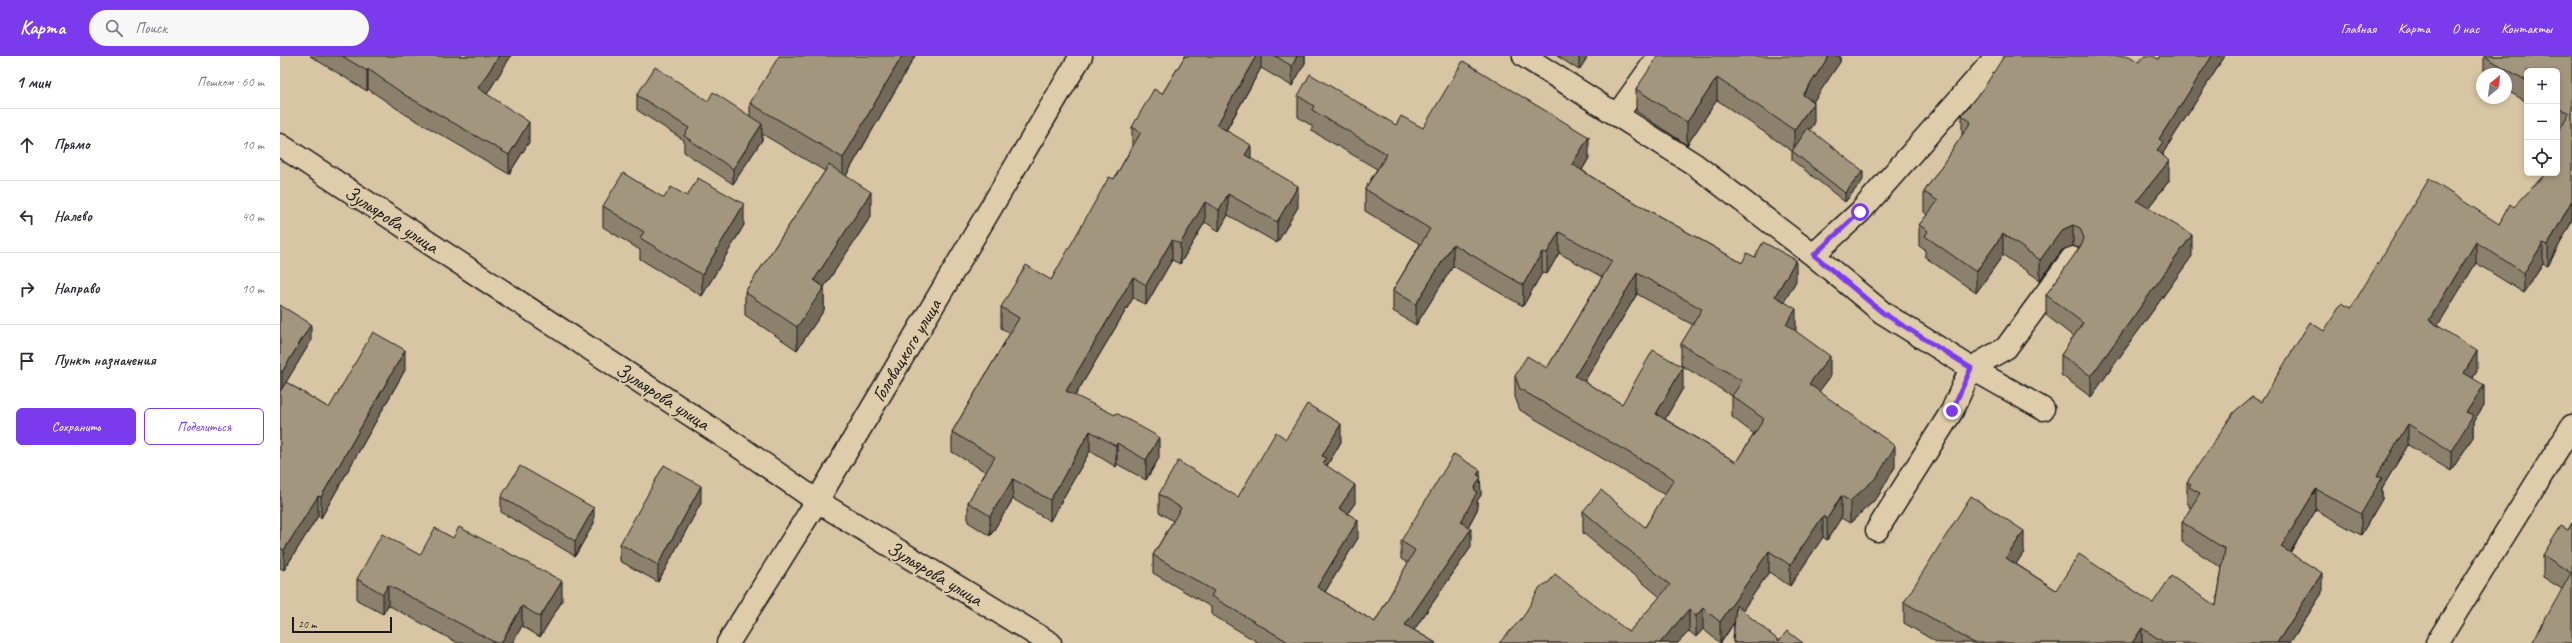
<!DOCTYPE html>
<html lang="ru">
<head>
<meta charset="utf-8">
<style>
	:root { --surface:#fff; --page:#f7f7f7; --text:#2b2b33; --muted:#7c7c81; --line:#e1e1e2; --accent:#7c3aed }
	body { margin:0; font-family:Caveat,sans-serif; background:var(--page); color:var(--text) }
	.controls { position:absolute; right:12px; top:12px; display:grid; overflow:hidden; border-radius:6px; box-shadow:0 2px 6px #0003 }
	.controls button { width:36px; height:36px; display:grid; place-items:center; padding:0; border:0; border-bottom:1px solid var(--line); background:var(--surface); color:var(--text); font:20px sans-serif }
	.compass { position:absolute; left:2196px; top:12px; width:36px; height:36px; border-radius:50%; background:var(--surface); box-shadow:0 2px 6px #0003; rotate:29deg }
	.scale { position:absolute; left:12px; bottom:10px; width:100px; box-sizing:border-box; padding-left:4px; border:2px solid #1c1c1c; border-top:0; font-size:11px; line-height:14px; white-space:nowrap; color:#1c1c1c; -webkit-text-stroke:3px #dfccaa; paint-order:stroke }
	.stop { position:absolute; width:12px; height:12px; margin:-9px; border:3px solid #7c3aed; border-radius:50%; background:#fff }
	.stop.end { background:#7c3aed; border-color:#fff; box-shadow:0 1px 4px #0008 }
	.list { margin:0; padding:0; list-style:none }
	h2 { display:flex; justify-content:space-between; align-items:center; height:52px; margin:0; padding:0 16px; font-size:17px }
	h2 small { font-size:13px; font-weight:400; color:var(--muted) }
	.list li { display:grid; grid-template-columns:26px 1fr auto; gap:12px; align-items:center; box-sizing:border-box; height:72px; padding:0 16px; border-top:1px solid var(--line) }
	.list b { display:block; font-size:15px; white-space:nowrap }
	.list em { font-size:13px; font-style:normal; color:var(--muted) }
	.actions { display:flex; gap:8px; padding:12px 16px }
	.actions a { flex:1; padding:9px 0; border:1px solid var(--accent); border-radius:6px; text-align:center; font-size:14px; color:var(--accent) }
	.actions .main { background:var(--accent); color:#fff }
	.icon { flex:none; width:22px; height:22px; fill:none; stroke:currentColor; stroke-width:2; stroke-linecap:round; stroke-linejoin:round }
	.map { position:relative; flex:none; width:2292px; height:587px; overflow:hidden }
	header { display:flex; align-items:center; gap:24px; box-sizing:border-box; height:56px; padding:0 20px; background:var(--accent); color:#fff }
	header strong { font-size:19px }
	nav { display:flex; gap:22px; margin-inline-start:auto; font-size:14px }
	.search { width:280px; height:36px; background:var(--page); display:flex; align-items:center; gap:10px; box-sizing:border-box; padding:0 14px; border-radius:22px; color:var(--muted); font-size:15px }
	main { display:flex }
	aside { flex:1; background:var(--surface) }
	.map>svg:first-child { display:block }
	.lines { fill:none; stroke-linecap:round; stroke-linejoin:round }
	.minor-casing { stroke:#1c1c1c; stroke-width:25 }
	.tertiary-casing { stroke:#1c1c1c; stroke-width:25 }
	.secondary-casing { stroke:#1c1c1c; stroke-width:25 }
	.minor { stroke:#dfccaa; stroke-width:22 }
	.tertiary { stroke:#dfccaa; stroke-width:22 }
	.secondary { stroke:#dfccaa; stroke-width:22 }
	.wall { fill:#8c816d; stroke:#1c1c1c; fill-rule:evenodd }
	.shaded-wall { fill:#726959; stroke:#1c1c1c }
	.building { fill:#a3967f; stroke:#1c1c1c; fill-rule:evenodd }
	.route { stroke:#7c3aed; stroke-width:5 }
	.labels { text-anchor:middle; stroke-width:4; stroke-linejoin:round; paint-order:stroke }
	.street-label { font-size:20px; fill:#1c1c1c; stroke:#dfccaa }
</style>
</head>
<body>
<header>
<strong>Карта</strong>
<div class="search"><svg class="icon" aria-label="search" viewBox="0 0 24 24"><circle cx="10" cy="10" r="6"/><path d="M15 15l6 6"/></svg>Поиск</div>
<nav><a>Главная</a><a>Карта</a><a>О нас</a><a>Контакты</a></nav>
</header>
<main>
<aside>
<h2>1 мин<small>Пешком · 60 m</small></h2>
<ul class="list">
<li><svg class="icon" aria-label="ahead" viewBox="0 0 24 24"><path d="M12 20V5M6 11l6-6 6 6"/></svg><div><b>Прямо</b></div><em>10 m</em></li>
<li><svg class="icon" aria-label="left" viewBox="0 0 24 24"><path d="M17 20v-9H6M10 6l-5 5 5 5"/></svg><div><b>Налево</b></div><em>40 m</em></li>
<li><svg class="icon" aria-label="right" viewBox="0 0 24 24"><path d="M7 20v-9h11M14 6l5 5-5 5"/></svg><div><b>Направо</b></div><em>10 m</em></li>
<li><svg class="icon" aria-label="arrive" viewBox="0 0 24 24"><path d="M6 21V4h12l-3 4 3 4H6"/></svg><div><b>Пункт назначения</b></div></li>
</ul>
<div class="actions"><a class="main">Сохранить</a><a>Поделиться</a></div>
</aside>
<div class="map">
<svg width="2292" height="587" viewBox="0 0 2292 587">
	<rect width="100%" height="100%" fill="#d7c5a4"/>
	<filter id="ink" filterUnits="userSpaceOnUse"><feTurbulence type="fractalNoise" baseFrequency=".025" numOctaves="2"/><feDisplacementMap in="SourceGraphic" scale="8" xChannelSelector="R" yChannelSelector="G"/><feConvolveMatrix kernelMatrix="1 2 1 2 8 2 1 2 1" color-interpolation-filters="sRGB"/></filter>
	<g filter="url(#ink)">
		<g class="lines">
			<g class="minor-casing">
				<path id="minor" d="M1244,0L1414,108L1533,199L1603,257L1691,312L1763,353
					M1337,59L1379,0
					M1533,199L1580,156L1717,0
					M1597,474L1672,355L1691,312L1726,292L1792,202
					M2157,587L2292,370"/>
			</g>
			<g class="tertiary-casing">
				<path id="tertiary" d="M0,89L461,392L537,445L770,587"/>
			</g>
			<g class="secondary-casing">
				<path id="secondary" d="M448,587L537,445L801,0"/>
			</g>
			<use href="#minor" class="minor"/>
			<use href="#tertiary" class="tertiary"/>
			<use href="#secondary" class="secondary"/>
		</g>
		<path class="wall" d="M30,0H231L207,38L249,86L229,118L125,58L88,33L87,35Z
			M635,0L566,120L591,160L544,231V254L517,294L465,259V236L545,115L482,78V84L453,128L404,96V84L357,54V39L428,45L470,61V47Z
			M905,0H1025V7L1012,30L981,12L946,75L971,103L1018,151L997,187L948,159L939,175L925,166L900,208L892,204L866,249L853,242L795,340L879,402L866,424L837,408L836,411L810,395L770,465L733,443L710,480L688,466V446L706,416L672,396V376L730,277L721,272V251L771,224L834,123L852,91V71L882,38Z
			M1277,0H1308L1299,14Z
			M1560,0V6L1533,46L1534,68L1530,74L1583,124L1565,146L1512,104V95L1437,44L1407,89L1356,55V33Z
			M1880,0H1945L1883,97L1889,125L1868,152L1912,200L1811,341L1781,319V299L1794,281L1766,259V239L1800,192L1793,190L1782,194L1760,224L1723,199L1696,237L1645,201V194L1639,190V169L1647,159L1644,156V136L1682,80V59L1859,6L1878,3Z
			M2204,0H2292V165L2268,210L2263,208L2244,237L2196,207L2158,269L2197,315L2193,322L2204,349L2193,366V381L2171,415L2128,389L2102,432V443L2081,479L2036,454L2010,497L2042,537L2010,587H1658L1624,567V546L1744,496L1736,508L1776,534L1873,547L1936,550L1942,512L1902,486V466L1911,452L1909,451V448L1907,447V426L1981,346L2044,275L2071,252L2219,168L2265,118V117H2277L2280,73L2277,72V15H2247V46L2226,34V18H2204Z
			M1018,40L1116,69L1143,72L1309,102L1302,114L1324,129L1462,207L1516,225L1504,246L1516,274H1515L1550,321L1539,335L1615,411L1597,442L1570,467L1561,462L1547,484L1543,481L1510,530L1489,516L1462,555L1499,585L1523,587H1453L1454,567L1441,587H1440L1423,573L1416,581L1409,575L1398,587H1219L1349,576L1380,541L1303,477V455L1365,471L1385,439L1240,354L1235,341V320L1267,312L1322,221L1279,197L1267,218L1262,217L1243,250L1173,210L1136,269L1113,255V234L1140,188L1085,155V133L1097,113L1032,75V70L1018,61ZM1357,238L1413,269L1401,288V309L1452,340V361L1474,378L1456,406L1385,363L1403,332L1342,348L1304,326Z
			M407,140L464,169L422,240L360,203V194L323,171V150L384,142Z
			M0,249L31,285L6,326L49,352L125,314L41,462L38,460L4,514L0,512V336L1,333L0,332Z
			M1006,383L1061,386L1047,410L1075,447L1068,457L1078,482L1045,536L1095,566L1128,507L1121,503V485L1200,421L1201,439L1197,445V454L1188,471L1191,491L1134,574L1156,587H979L931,558V551L873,517V499L893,465L879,456V438L958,441Z
			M221,441L314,467L295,500L221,456Z
			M421,447L378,526L340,505V488Z
			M2292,467V587L2282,533L2263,521V499L2288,474Z
			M140,499L282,545L260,581L242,570L232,587H178L108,549L103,558L77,544V523Z"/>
		<path class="shaded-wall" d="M219,0H231L198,52V32Z
			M622,0H635L563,125V102Z
			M976,0H981V12L937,90V69Z
			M1017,0H1025V7L1012,30V10Z
			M1299,0H1308L1299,14Z
			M1549,0H1560V6L1523,61V39Z
			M1932,0H1945L1883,97V107L1877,94L1879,83Z
			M88,13V33L87,35V15Z
			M1437,22V44L1407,89V66Z
			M1534,46V68L1514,97V74Z
			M249,66V86L229,118V99Z
			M482,68V84L453,128V113Z
			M1309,81V102L1292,130V108Z
			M971,89V109L965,99Z
			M1889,105V125L1857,166V145Z
			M1583,115V124L1565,146V137Z
			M1018,130V151L997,187V166Z
			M591,136V160L544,231V254L517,294V271L534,224Z
			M948,138V159L939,175V154Z
			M2292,144V165L2268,210V189Z
			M925,146V166L900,208V188Z
			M464,148V169L422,240V219Z
			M1793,169V190L1782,194L1760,224V204L1782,174Z
			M1279,176V197L1267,218V197Z
			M1723,178V199L1696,237V216Z
			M1912,179V200L1811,341V320Z
			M892,184V204L866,249V229Z
			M2196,186V207L2149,284V264Z
			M2263,187V208L2244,237V217Z
			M1173,188V210L1136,269V248Z
			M1262,196V217L1243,250V229Z
			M1516,204V225L1495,262V240Z
			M1357,217V238L1295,341V320Z
			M853,221V242L786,355V335Z
			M1516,253V274L1506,289V268Z
			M31,268V285L2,333V316Z
			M125,294V314L41,462V441Z
			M2197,295V315L2184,337V317Z
			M1550,300V321L1529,349V328Z
			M1403,311V332L1376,379V358Z
			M2204,329V349L2193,366V381L2171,415V395L2186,357Z
			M1061,368V386L1046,411V420L1042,400Z
			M2128,368V389L2102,432V443L2081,479V458L2097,420Z
			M810,375V395L770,465V444Z
			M879,381V402L866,424V404Z
			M837,387V408L836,411V390Z
			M1615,390V411L1597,442L1570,467V445Z
			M1200,414L1201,439L1197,445V454L1181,484V466L1194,433L1197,419Z
			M733,423V443L710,480V460Z
			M1075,429V447L1059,470V452Z
			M421,430V447L378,526V509Z
			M2036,433V454L2001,511V491Z
			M38,440V460L4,514V494Z
			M1561,440V462L1547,484V463Z
			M314,452V467L295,500V485Z
			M1543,460V481L1510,530V509Z
			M1078,464V482L1037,549V531Z
			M1191,473V491L1125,587V569Z
			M1744,475V496L1726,523V502Z
			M1489,495V516L1440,587V566Z
			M2042,517V537L2010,587H1997Z
			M282,525V545L260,581V561Z
			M108,529V549L103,558V538Z
			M242,550V570L232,587H221Z
			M1423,552V573L1416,581V560Z
			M1409,553V575L1398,587H1380Z
			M1862,572V587H1852Z"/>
		<path class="building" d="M62,0H219L198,32L249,66L229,99L125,39L88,13L87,15Z
			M499,0H622L563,102L470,47Z
			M905,0H976L937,69L971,89L965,99L1018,130L997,166L948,138L939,154L925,146L900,188L892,184L866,229L853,221L786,335L835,359L836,357L879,381L866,404L837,387L836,390L810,375L770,444L733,423L710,460L688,446L715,401L672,376L739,262L721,251L746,209L771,224L829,121L834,123L861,76L852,71L874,33L882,38Z
			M995,0H1017L1012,10Z
			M1378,0H1549L1523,39L1534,46L1514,74L1437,22L1407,66L1356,33Z
			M1724,0H1849L1859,6L1864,0H1873L1878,3L1880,0H1932L1879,83L1883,86L1877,94L1889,105L1857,145L1912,179L1811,320L1781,299L1803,267L1766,239L1802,188L1804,182L1800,172L1793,169L1782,174L1760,204L1723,178L1696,216L1645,180L1648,175L1639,169L1658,145L1644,136L1691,66L1682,59L1705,30Z
			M2204,0H2292V144L2268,189L2263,187L2244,217L2196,186L2149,264L2197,295L2184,317L2204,329L2186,357L2193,360L2171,395L2128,368L2097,420L2102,422L2081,458L2036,433L2001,491L2042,517L1997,587H1885L1862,572L1852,587H1694L1624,546L1691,440L1744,475L1726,502L1776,534L1799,498L1873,547L1891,520L1936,550L1945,493L1902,466L1920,437L1909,431L1911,428L1907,426L1954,356L1972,341L1981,346L2030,266L2044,275L2062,247L2071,252L2149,123L2219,168L2230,148L2234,151L2266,117H2277V78L2289,57L2277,51V15H2247V25Z
			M1183,5L1309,81L1292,108L1324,129L1462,207L1467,197L1475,201L1483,186L1516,204L1495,240L1516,253L1506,268L1550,300L1529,328L1615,390L1597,421L1570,445L1561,440L1547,463L1543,460L1510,509L1489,495L1440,566L1423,552L1416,560L1409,553L1380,587H1219L1243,561L1260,531L1269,526L1275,518L1349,576L1390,529L1303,455L1321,434L1365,471L1394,423L1240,333L1235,320L1247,300L1267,312L1332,205L1279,176L1267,197L1262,196L1243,229L1173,188L1136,248L1113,234L1150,173L1085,133L1107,98L1032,54L1034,50L1018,40L1030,18L1116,69L1121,60L1143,72ZM1357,217L1422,253L1401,288L1462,325L1452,340L1484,363L1456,406L1376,358L1403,311L1373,294L1342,348L1295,320Z
			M375,11L428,45L433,36L482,68L453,113L404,80L409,72L357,39Z
			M1528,72L1583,115L1565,137L1512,95Z
			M549,109L591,136L534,224L544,231L517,271L465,236Z
			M343,117L384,142L391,131L407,140L418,122L464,148L422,219L360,182L364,176L323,150Z
			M0,249L31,268L2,316L0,315Z
			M93,276L125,294L41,441L38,440L4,494L0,492V336L6,326L49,352Z
			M1027,348L1061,368L1042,400L1046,402L1043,407L1075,429L1059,452L1078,464L1037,531L1095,566L1135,494L1121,485L1174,398L1200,414L1197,419L1201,421L1194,433L1197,436L1181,466L1191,473L1125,569L1156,587H1010L931,540L934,535L873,499L901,452L879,438L898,405L958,441L996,376L1006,383Z
			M384,409L421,430L378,509L340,488Z
			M240,410L314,452L295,485L221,441Z
			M2292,467V587H2252L2291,517L2263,499L2281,470L2288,474Z
			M179,471L282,525L260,561L242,550L221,587H216L108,529L103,538L77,523L102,478L140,499L155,472L173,482Z
			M1456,549L1499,585L1507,575L1523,587H1456L1453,585Z"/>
	</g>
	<g class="lines" filter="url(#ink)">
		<path class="route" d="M1580,156L1534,199L1603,257L1691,312L1672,355"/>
	</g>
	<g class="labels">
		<g class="street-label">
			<text transform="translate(112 163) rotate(33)" y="7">Зульярова улица</text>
			<text transform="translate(626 294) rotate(-59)" y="7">Головацкого улица</text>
			<text transform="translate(383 340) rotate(33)" y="7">Зульярова улица</text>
			<text transform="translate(655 517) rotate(31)" y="7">Зульярова улица</text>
		</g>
	</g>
</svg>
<div class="controls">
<button>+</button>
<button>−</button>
<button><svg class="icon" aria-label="locate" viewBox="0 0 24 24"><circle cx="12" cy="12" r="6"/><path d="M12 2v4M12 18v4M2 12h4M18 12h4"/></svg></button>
</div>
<svg class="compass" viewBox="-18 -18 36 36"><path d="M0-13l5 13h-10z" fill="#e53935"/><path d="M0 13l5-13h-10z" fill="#7c7c81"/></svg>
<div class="scale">20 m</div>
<div class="stop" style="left:1580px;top:156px"></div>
<div class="stop end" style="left:1672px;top:355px"></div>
</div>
</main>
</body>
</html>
